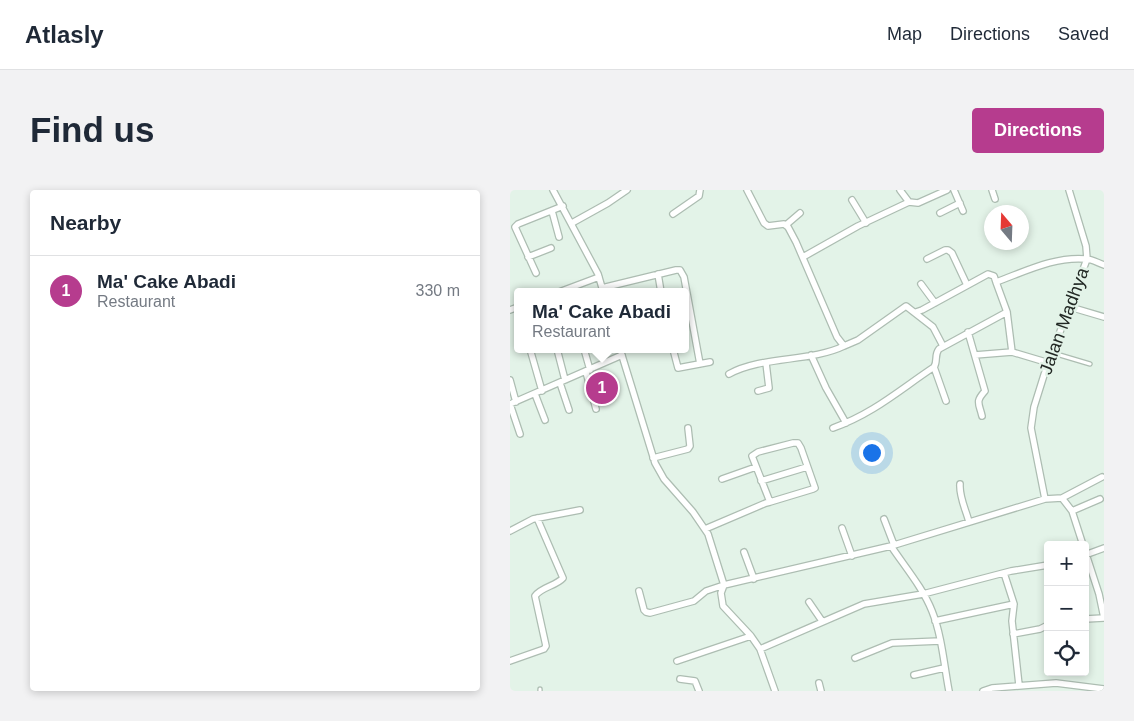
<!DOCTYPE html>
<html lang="en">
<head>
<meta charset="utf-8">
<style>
	:root { --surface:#fff; --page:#f2f2f3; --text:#1f2937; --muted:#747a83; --line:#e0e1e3; --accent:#b63c8e }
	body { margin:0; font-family:Helvetica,sans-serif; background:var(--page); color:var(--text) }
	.controls { position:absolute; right:15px; bottom:15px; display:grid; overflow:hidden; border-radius:5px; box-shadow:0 2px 8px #0003 }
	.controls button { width:45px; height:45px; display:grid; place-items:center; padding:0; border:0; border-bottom:1px solid var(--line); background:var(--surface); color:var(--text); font:25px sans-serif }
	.compass { position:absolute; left:474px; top:15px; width:45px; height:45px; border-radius:50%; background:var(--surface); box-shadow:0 2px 8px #0003; rotate:341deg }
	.you { position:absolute; left:361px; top:262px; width:18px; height:18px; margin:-12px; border:4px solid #fff; border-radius:50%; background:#1a73e8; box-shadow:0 0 0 8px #1a73e833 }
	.badge { display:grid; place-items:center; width:32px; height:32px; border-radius:50%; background:var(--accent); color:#fff; font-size:16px; font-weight:700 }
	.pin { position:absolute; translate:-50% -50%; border:2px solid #fff; box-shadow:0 1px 5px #0006 }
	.popup { position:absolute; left:4px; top:98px; width:175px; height:65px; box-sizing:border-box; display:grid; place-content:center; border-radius:5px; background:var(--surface); filter:drop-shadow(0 1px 4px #0005); font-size:16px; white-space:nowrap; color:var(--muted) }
	.popup b { font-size:19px; color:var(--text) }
	.popup::after { content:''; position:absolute; left:50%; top:100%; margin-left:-10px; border:10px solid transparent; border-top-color:var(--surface) }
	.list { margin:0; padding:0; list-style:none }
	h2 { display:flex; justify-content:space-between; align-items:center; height:65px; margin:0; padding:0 20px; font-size:21px }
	h2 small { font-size:16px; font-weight:400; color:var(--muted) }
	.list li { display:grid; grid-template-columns:32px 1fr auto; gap:15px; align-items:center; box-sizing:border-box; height:70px; padding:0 20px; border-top:1px solid var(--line) }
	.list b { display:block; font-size:19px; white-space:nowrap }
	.list p { margin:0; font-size:16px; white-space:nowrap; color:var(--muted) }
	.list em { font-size:16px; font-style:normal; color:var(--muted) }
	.icon { flex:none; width:28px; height:28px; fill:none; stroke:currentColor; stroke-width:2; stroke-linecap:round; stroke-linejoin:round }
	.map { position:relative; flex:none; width:594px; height:501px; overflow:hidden; border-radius:5px }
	header { display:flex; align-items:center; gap:30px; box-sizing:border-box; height:70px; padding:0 25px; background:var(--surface); border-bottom:1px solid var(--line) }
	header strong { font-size:24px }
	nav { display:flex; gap:28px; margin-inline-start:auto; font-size:18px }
	.intro { display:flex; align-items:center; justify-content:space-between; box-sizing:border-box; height:120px; padding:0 30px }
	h1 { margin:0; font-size:35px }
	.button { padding:12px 22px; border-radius:5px; background:var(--accent); color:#fff; font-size:18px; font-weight:700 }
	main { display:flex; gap:30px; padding:0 30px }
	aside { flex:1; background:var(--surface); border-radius:5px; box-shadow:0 2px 8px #0003 }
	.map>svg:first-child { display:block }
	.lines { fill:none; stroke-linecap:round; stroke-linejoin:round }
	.service-casing { stroke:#adbdb2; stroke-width:5.5 }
	.minor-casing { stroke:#adbdb2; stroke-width:8 }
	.service { stroke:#fff; stroke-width:3 }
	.minor { stroke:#fff; stroke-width:5.5 }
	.labels { text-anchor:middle; stroke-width:5; stroke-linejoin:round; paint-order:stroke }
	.street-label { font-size:18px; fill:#222824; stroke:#e3f3e8 }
</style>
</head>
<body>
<header>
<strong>Atlasly</strong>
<nav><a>Map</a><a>Directions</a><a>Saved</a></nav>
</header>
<div class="intro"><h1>Find us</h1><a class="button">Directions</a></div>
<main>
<aside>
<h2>Nearby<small></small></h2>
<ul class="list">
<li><span class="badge">1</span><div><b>Ma' Cake Abadi</b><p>Restaurant</p></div><em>330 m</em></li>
</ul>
</aside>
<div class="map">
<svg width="594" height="501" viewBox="0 0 594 501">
	<rect width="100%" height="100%" fill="#e3f3e8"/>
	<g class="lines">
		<g class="service-casing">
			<path id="service" d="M543,163L580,174
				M30,499V501"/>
		</g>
		<g class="minor-casing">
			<path id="minor" d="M43,0L88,84L93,101
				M237,0L254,33L258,36L274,34L278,37L286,52L327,147L334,156L348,150L396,116L423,137L433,156
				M390,0L399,12
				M444,0L453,21
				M482,0L485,9
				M342,10L356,33
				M399,12L408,13L437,0
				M42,21L49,47
				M430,23L450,13
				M163,24L189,6L190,0
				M62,33L98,13L117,0
				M276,35L290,23
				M18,67L41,58
				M293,67L348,36L399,12
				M417,69L435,60H438L442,63L457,95
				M26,83L5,37L8,34L53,16
				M148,84L151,102
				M486,92L497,122L502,162L539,173
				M411,94L425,113
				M92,98L166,80H170L174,87L190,174
				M49,102L89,87
				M560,117L594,127
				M0,120L8,117
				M406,122L412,120L478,84L484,86L486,92C514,82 545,66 576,69C582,69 588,73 594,75
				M458,142L475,201C465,212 469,213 472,226
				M20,159L32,201
				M47,159L55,190
				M74,159L80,180
				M110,159L145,273L154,289L183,322L198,344L214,395L381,356L535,309L552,308L562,321L573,355
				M163,159L168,178L200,172
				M301,165L316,198L336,233
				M465,165L502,162
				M424,177L436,211
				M76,182L86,219
				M219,184C251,166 301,172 334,156
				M0,190L6,212
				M50,193L59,220
				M248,201L259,198L256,173
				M25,204L35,230
				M0,214L112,165
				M0,214L10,244
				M323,238C364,223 388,201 424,177C428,171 424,165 429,159L497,122
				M143,268L178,259L180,256L178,238
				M212,289L246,277
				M251,291L297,277
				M450,294C449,307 456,320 459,332
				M552,308L592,287
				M535,309L521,238L524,217L534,185L577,69L576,56L559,0
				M562,321L590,309
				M374,329L384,355
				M332,338L342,366
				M195,339L256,313L260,312L303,299L305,298L291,258L288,253H283L248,262L242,266L260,312
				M0,341L23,329L70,320
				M381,356C395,377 413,398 422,421C432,446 434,475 439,501
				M575,361L589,404L594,428
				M234,362L244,389
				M575,365L594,358
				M494,383L504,414L502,431L509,495
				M214,395L211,403L213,416L241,446L250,459L265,501
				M129,401L134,420L136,422L140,423L184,411L196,401L214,395
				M299,412L312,431
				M575,429L594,428
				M425,431L504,414
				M503,444L530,439L538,435
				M250,459L354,414L413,404L501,381L538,375
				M345,468L382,453L430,451
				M0,471L34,459L36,456L25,406C31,397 46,396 53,388L27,328
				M167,471L241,446
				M404,485L434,478
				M170,489L185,491L189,501
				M309,493L311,501
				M473,501L482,498L546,493L594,499"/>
		</g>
		<use href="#service" class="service"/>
		<use href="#minor" class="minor"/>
	</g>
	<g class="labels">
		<g class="street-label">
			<text transform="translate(554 131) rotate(-70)" y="6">Jalan Madhya</text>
		</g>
	</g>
</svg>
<div class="controls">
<button>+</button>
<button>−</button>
<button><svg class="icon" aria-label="locate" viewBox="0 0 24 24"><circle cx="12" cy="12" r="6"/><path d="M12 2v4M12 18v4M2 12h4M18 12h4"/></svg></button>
</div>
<svg class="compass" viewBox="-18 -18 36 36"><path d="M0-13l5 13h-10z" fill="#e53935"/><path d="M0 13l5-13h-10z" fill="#747a83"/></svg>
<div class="you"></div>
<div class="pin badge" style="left:92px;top:198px">1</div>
<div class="popup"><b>Ma' Cake Abadi</b>Restaurant</div>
</div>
</main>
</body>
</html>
